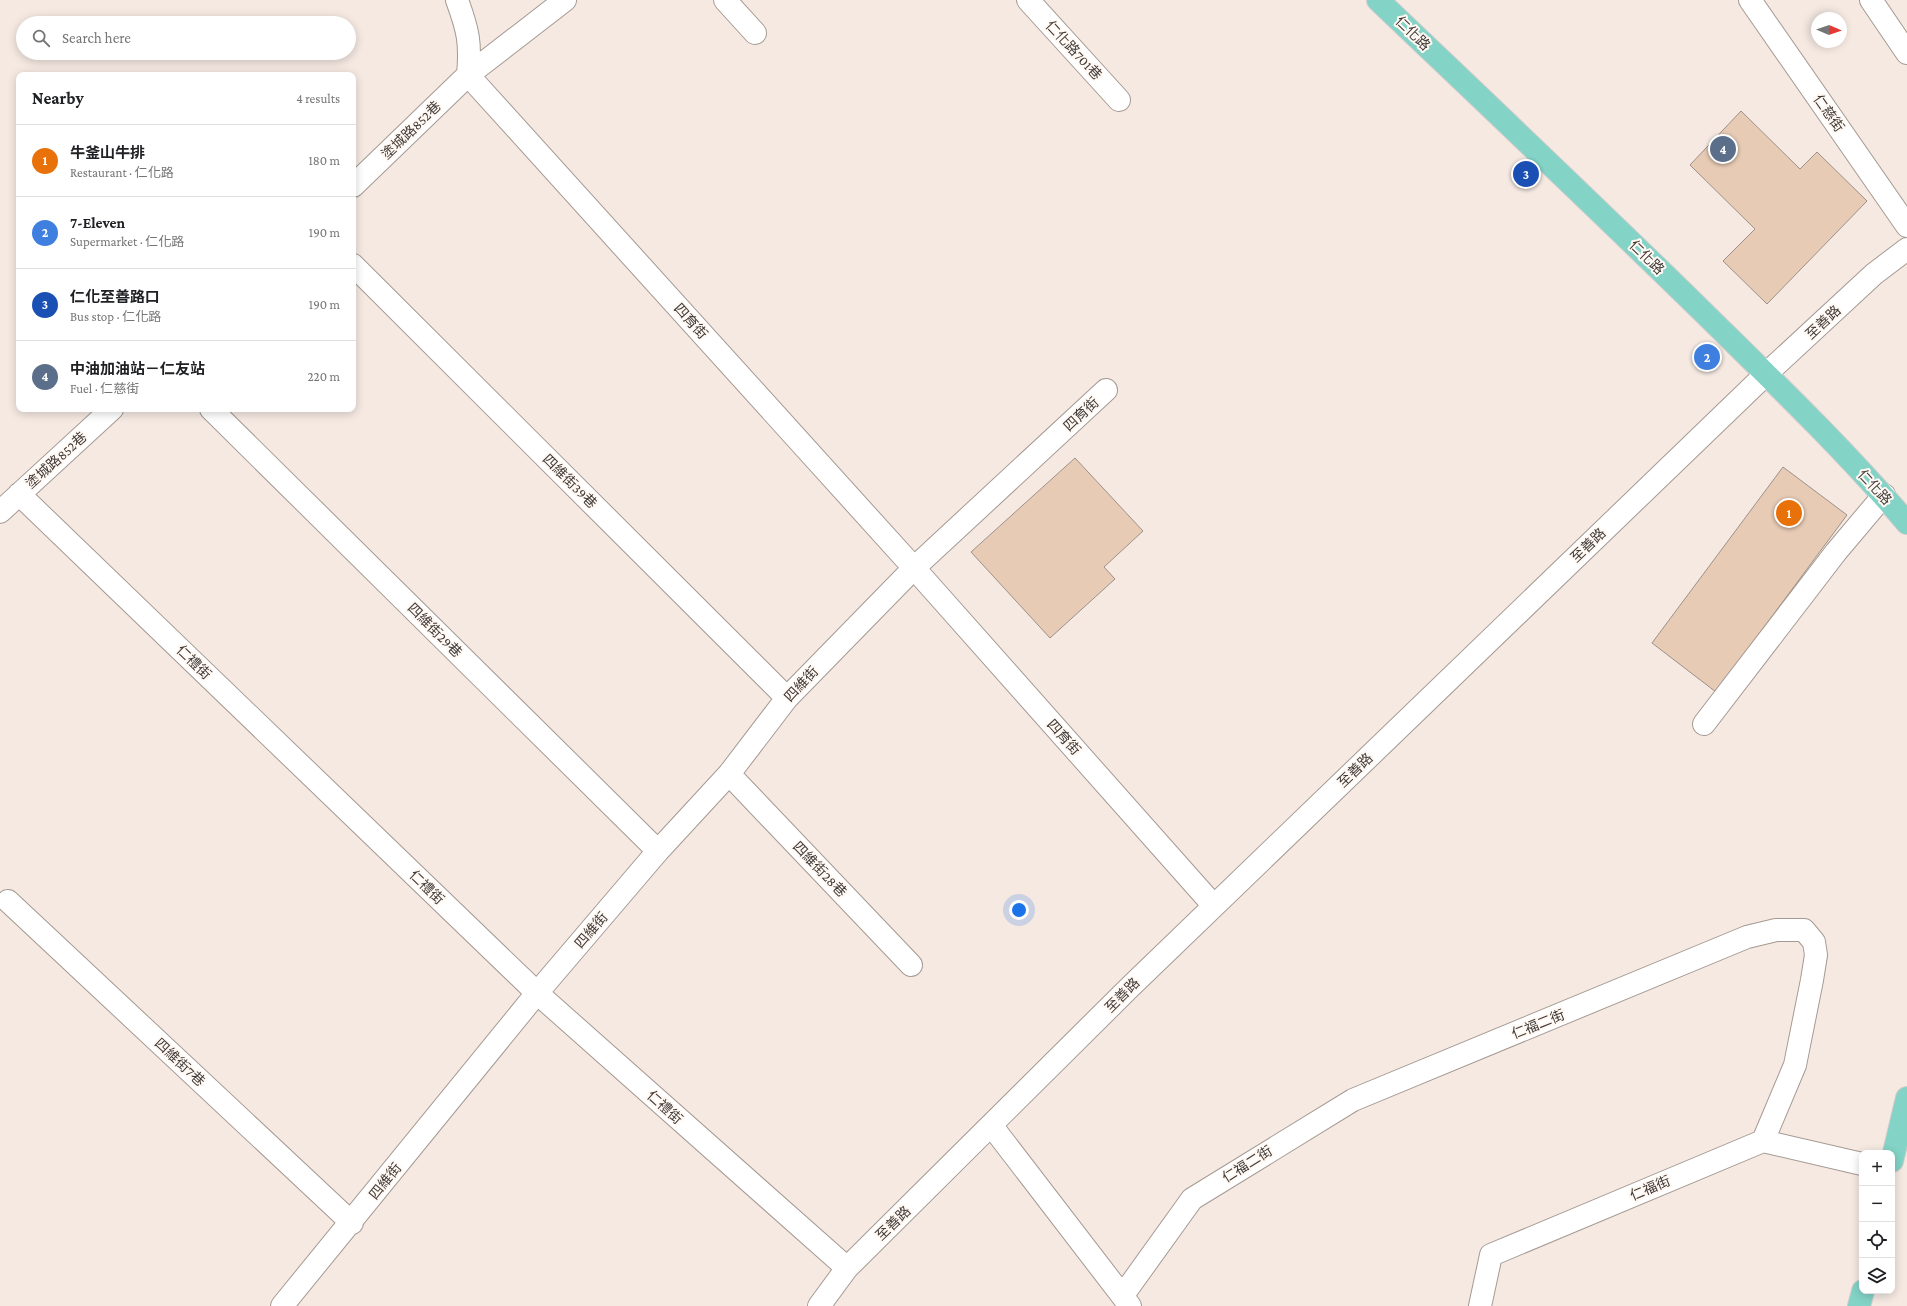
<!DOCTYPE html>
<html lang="en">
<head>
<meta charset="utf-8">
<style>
	:root { --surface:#fff; --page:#f6f6f6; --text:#202124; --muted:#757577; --line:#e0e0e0; --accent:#44887c }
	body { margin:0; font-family:"Crimson Pro","Noto Sans TC",serif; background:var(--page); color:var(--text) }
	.controls { position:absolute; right:12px; bottom:12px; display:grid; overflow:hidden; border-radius:8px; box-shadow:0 2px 10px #0003 }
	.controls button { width:36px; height:36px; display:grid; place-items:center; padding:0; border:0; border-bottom:1px solid var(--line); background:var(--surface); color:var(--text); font:20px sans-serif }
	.compass { position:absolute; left:1811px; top:12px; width:36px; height:36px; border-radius:50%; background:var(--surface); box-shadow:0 2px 10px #0003; rotate:92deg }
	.you { position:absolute; left:1019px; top:910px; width:14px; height:14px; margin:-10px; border:3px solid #fff; border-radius:50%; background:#1a73e8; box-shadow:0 0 0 6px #1a73e833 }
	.badge { display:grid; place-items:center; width:26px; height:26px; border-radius:50%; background:var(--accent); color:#fff; font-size:13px; font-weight:700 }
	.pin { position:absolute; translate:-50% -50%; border:2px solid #fff; box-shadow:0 1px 4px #0006 }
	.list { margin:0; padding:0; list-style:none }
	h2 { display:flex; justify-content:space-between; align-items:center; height:52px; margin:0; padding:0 16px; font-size:17px }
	h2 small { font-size:13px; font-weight:400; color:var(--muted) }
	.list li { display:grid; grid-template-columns:26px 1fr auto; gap:12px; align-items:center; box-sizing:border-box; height:72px; padding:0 16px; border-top:1px solid var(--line) }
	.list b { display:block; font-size:15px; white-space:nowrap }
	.list p { margin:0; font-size:13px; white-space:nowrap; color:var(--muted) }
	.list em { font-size:13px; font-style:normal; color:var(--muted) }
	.icon { flex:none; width:22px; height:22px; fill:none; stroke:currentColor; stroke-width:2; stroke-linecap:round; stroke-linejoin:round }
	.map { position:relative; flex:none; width:1907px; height:1306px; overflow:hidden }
	.search { position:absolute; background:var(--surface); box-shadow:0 2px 10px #0003; left:16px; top:16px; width:340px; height:44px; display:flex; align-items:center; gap:10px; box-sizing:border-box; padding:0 14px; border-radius:22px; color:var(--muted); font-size:15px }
	.panel { position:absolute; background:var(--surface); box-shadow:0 2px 10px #0003; left:16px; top:72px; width:340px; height:340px; border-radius:8px }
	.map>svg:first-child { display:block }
	.building { fill:#e7cbb5; stroke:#9b918a }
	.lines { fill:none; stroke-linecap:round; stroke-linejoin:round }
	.minor-casing { stroke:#a59a93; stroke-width:24 }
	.major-casing { stroke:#cdcccb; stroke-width:24 }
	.minor { stroke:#fff; stroke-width:22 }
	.major { stroke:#83d3c7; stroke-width:22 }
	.labels { text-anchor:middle; stroke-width:4; stroke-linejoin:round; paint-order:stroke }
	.street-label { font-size:14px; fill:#3f3a37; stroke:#fff8f3 }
</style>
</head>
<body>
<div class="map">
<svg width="1907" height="1306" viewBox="0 0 1907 1306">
	<rect width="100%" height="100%" fill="#f5e9e2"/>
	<path class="building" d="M1741,111L1800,169L1817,152L1867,201L1767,304L1723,261L1755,229L1690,165Z
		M1075,458L1143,531L1104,567L1115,579L1050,638L971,552Z
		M1783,467L1847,515L1716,692L1652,643Z"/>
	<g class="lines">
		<g class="minor-casing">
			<path id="minor" d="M457,0C468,30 471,43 468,75
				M725,0L755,33
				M1028,0L1119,100
				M1750,0L1907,226
				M1871,0L1907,53
				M468,75L914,568L1214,906
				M353,186L468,75L565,0
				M353,265L787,698
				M211,409L658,851
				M19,494L537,993L847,1268
				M0,512L112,409
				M1704,724L1836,552L1884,495
				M729,774L911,965
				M8,901L352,1223
				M991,1125L1130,1306
				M1123,1295L1192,1199L1353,1100L1747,937L1776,930H1804L1814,942L1816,955L1812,980L1795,1065L1763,1141
				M282,1306L537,993L658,851L729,774L787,698L914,568L1106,390
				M819,1306L847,1268L1130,987L1766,374L1874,274L1907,249
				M1480,1306L1491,1255L1763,1141L1862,1164"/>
		</g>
		<g class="major-casing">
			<path id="major" d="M1378,0C1487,104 1597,208 1704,313C1773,381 1844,449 1907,523
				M1892,1161L1907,1098
				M1859,1306L1863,1291"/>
		</g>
		<use href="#minor" class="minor"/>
		<use href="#major" class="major"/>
	</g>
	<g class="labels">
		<g class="street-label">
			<text transform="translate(1413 33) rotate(44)" y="5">仁化路</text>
			<text transform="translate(1074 50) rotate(47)" y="5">仁化路701巷</text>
			<text transform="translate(1829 113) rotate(55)" y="5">仁慈街</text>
			<text transform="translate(411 130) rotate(-44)" y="5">塗城路852巷</text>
			<text transform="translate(1647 257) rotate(44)" y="5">仁化路</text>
			<text transform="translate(691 321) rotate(48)" y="5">四育街</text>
			<text transform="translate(1823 322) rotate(-43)" y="5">至善路</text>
			<text transform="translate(1081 414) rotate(-43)" y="5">四育街</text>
			<text transform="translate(56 460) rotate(-42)" y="5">塗城路852巷</text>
			<text transform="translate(570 481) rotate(45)" y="5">四維街39巷</text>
			<text transform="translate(1875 487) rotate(47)" y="5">仁化路</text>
			<text transform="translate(1588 545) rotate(-44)" y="5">至善路</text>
			<text transform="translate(435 630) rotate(45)" y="5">四維街29巷</text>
			<text transform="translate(194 662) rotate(44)" y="5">仁禮街</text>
			<text transform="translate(801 684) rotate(-47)" y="5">四維街</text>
			<text transform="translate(1064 737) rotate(48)" y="5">四育街</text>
			<text transform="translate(1355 770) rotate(-44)" y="5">至善路</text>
			<text transform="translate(820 869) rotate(46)" y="5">四維街28巷</text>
			<text transform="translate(427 887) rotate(44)" y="5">仁禮街</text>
			<text transform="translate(591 930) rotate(-49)" y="5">四維街</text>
			<text transform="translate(1122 995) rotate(-45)" y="5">至善路</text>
			<text transform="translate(1538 1024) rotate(-22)" y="5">仁福二街</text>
			<text transform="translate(180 1062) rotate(43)" y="5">四維街7巷</text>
			<text transform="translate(665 1107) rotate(42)" y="5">仁禮街</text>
			<text transform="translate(1247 1164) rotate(-32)" y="5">仁福二街</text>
			<text transform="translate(385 1181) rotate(-51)" y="5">四維街</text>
			<text transform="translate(1650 1188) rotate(-23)" y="5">仁福街</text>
			<text transform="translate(893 1223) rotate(-44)" y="5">至善路</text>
		</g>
	</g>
</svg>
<div class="controls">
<button>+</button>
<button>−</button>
<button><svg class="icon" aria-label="locate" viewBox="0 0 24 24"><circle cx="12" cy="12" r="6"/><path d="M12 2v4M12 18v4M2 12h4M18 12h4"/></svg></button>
<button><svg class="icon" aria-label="layers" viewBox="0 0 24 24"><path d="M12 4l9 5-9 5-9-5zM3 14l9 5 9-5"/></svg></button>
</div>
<svg class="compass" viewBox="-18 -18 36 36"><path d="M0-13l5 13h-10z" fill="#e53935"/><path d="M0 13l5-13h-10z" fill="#757577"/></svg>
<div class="you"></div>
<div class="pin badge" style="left:1789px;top:513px;background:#e8710a">1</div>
<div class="pin badge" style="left:1707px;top:357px;background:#3f7fe0">2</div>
<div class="pin badge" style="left:1526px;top:174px;background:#1a4fb4">3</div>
<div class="pin badge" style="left:1723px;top:149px;background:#5c6f8a">4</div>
<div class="search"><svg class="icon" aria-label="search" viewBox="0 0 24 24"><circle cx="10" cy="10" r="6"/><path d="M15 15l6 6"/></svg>Search here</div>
<section class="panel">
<h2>Nearby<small>4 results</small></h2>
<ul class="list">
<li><span class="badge" style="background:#e8710a">1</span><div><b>牛釜山牛排</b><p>Restaurant · 仁化路</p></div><em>180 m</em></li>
<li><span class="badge" style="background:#3f7fe0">2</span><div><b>7-Eleven</b><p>Supermarket · 仁化路</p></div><em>190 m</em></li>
<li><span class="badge" style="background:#1a4fb4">3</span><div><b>仁化至善路口</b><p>Bus stop · 仁化路</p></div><em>190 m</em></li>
<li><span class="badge" style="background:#5c6f8a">4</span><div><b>中油加油站－仁友站</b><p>Fuel · 仁慈街</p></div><em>220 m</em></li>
</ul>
</section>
</div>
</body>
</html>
